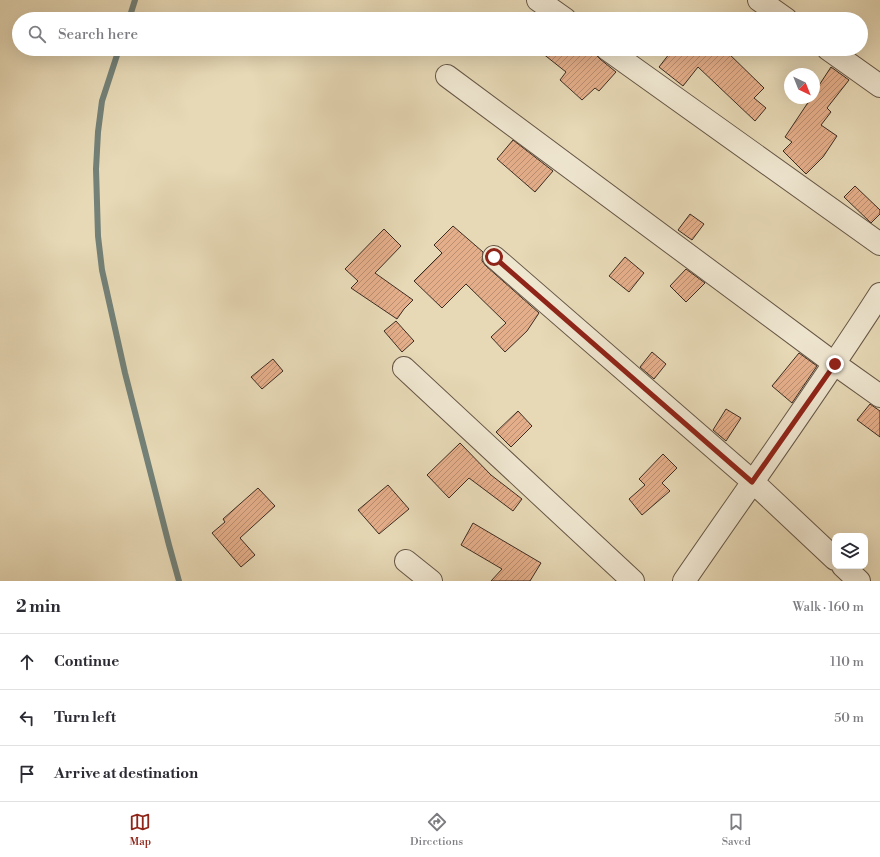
<!DOCTYPE html>
<html lang="en">
<head>
<meta charset="utf-8">
<style>
	:root { --surface:#fff; --page:#f2f2f3; --text:#2b2b33; --muted:#7c7c81; --line:#e1e1e2; --accent:#8f2418 }
	body { margin:0; font-family:"Libre Bodoni",serif; background:var(--page); color:var(--text) }
	.controls { position:absolute; right:12px; bottom:12px; display:grid; overflow:hidden; border-radius:8px; box-shadow:0 4px 16px #0002 }
	.controls button { width:36px; height:36px; display:grid; place-items:center; padding:0; border:0; border-bottom:1px solid var(--line); background:var(--surface); color:var(--text); font:20px sans-serif }
	.compass { position:absolute; left:784px; top:68px; width:36px; height:36px; border-radius:50%; background:var(--surface); box-shadow:0 4px 16px #0002; rotate:137deg }
	.stop { position:absolute; width:12px; height:12px; margin:-9px; border:3px solid #8f2418; border-radius:50%; background:#fff }
	.stop.end { background:#8f2418; border-color:#fff; box-shadow:0 1px 4px #0008 }
	.list { margin:0; padding:0; list-style:none }
	h2 { display:flex; justify-content:space-between; align-items:center; height:52px; margin:0; padding:0 16px; font-size:17px }
	h2 small { font-size:13px; font-weight:400; color:var(--muted) }
	.list li { display:grid; grid-template-columns:26px 1fr auto; gap:12px; align-items:center; box-sizing:border-box; height:56px; padding:0 16px; border-top:1px solid var(--line) }
	.list b { display:block; font-size:15px; white-space:nowrap }
	.list em { font-size:13px; font-style:normal; color:var(--muted) }
	.icon { flex:none; width:22px; height:22px; fill:none; stroke:currentColor; stroke-width:2; stroke-linecap:round; stroke-linejoin:round }
	.map { position:relative; flex:none; width:880px; height:581px; overflow:hidden }
	.search { position:absolute; background:var(--surface); box-shadow:0 4px 16px #0002; left:12px; right:12px; top:12px; height:44px; display:flex; align-items:center; gap:10px; box-sizing:border-box; padding:0 14px; border-radius:22px; color:var(--muted); font-size:15px }
	.sheet { height:220px; background:var(--surface) }
	nav { display:flex; justify-content:space-around; align-items:center; box-sizing:border-box; height:56px; border-top:1px solid var(--line); background:var(--surface); font-size:11px; color:var(--muted) }
	nav a { display:grid; justify-items:center; gap:2px }
	nav .on { color:var(--accent) }
	.map>svg:first-child { display:block }
	.lines { fill:none; stroke-linecap:round; stroke-linejoin:round }
	.stream { stroke:#738178; stroke-width:6 }
	.building { fill:url(#building-hatch); stroke:#3c2c22 }
	.minor-casing { stroke:#675747; stroke-width:24 }
	.minor { stroke:#efe6d0; stroke-width:22 }
	.route { stroke:#8f2418; stroke-width:5 }
</style>
</head>
<body>
<div class="map">
<svg width="880" height="581" viewBox="0 0 880 581">
	<defs>
		<pattern id="building-hatch" width="6" height="6" patternUnits="userSpaceOnUse"><rect width="6" height="6" fill="#e4ae8a"/><path d="M-1 1l2-2M0 6l6-6M5 7l2-2" fill="none" stroke="#ba8e70"/></pattern>
	</defs>
	<rect width="100%" height="100%" fill="#e7d9b6"/>
	<filter id="stains"><feTurbulence type="fractalNoise" baseFrequency=".005" numOctaves="4"/><feColorMatrix values="0 0 0 0 .2 0 0 0 0 .09 0 0 0 0 .02 0 0 0 .5 -.17"/></filter>
	<radialGradient id="worn" r=".72"><stop offset=".6" stop-color="#630" stop-opacity="0"/><stop offset="1" stop-color="#630" stop-opacity=".3"/></radialGradient>
	<g class="lines">
		<path class="stream" d="M129,19L135,0
			M119,49L102,101L98,132L96,169L98,236L102,270L125,373L169,545L179,581"/>
	</g>
	<path class="building" d="M537,49H590L600,59L616,72L599,91L595,88L582,100L560,80L566,72Z
		M673,49H724L764,88L754,98L766,108L755,121L698,67L683,86L659,67Z
		M831,67L849,80L827,108L831,112L821,125L837,136L823,157L806,174L783,151L792,142L785,137L811,98H814V93Z
		M513,140L553,171L535,192L497,159Z
		M855,186L880,210V214L871,223L844,197Z
		M690,214L704,224L692,240L678,230Z
		M453,226L483,252L482,261L486,266L539,313L527,331L505,352L491,337L506,323L466,284L442,308L414,281L442,253L434,245Z
		M384,229L401,246L375,273L413,300L404,309L397,319L351,288L358,281L345,269Z
		M625,257L644,273L629,292L609,276Z
		M686,269L705,283L686,302L670,286Z
		M396,321L414,341L402,352L384,331Z
		M652,352L666,364L654,379L640,367Z
		M799,353L817,366L792,403L772,386Z
		M273,359L283,371L262,389L251,377Z
		M870,404L880,411V437L857,420Z
		M726,409L741,418L726,441L713,430Z
		M518,411L532,426L511,447L496,432Z
		M460,443L491,475L522,499L513,511L469,478L449,498L427,475Z
		M663,454L677,468L662,483L670,491L642,515L629,499L645,485L639,479Z
		M388,485L409,509L379,534L358,510Z
		M258,488L275,506L240,538L255,555L241,567L212,533L225,522L223,519Z
		M473,523L541,563L530,581H491L502,569L461,545Z"/>
	<g class="lines">
		<g class="minor-casing">
			<path id="minor" d="M538,0L565,19
				M759,0L786,19
				M607,49L880,244
				M828,49L880,86
				M447,76L835,364L880,396
				M494,257L752,481L835,559
				M404,368L633,581
				M406,561L431,581
				M843,566L859,581
				M684,581C750,485 818,391 880,294"/>
		</g>
		<use href="#minor" class="minor"/>
	</g>
	<g class="lines">
		<path class="route" d="M494,257L752,482L835,364"/>
	</g>
	<rect width="100%" height="100%" filter="url(#stains)"/>
	<rect width="100%" height="100%" fill="url(#worn)"/>
</svg>
<div class="controls">
<button><svg class="icon" aria-label="layers" viewBox="0 0 24 24"><path d="M12 4l9 5-9 5-9-5zM3 14l9 5 9-5"/></svg></button>
</div>
<svg class="compass" viewBox="-18 -18 36 36"><path d="M0-13l5 13h-10z" fill="#e53935"/><path d="M0 13l5-13h-10z" fill="#7c7c81"/></svg>
<div class="stop" style="left:494px;top:257px"></div>
<div class="stop end" style="left:835px;top:364px"></div>
<div class="search"><svg class="icon" aria-label="search" viewBox="0 0 24 24"><circle cx="10" cy="10" r="6"/><path d="M15 15l6 6"/></svg>Search here</div>
</div>
<section class="sheet">
<h2>2 min<small>Walk · 160 m</small></h2>
<ul class="list">
<li><svg class="icon" aria-label="ahead" viewBox="0 0 24 24"><path d="M12 20V5M6 11l6-6 6 6"/></svg><div><b>Continue</b></div><em>110 m</em></li>
<li><svg class="icon" aria-label="left" viewBox="0 0 24 24"><path d="M17 20v-9H6M10 6l-5 5 5 5"/></svg><div><b>Turn left</b></div><em>50 m</em></li>
<li><svg class="icon" aria-label="arrive" viewBox="0 0 24 24"><path d="M6 21V4h12l-3 4 3 4H6"/></svg><div><b>Arrive at destination</b></div></li>
</ul>
</section>
<nav>
<a class="on"><svg class="icon" aria-label="map" viewBox="0 0 24 24"><path d="M3 6l6-2 6 2 6-2v14l-6 2-6-2-6 2zM9 4v14M15 6v14"/></svg>Map</a>
<a><svg class="icon" aria-label="directions" viewBox="0 0 24 24"><path d="M12 3l9 9-9 9-9-9zM9 14v-3h6M13 9l2 2-2 2"/></svg>Directions</a>
<a><svg class="icon" aria-label="saved" viewBox="0 0 24 24"><path d="M7 4h10v16l-5-4-5 4z"/></svg>Saved</a>
</nav>
</body>
</html>
